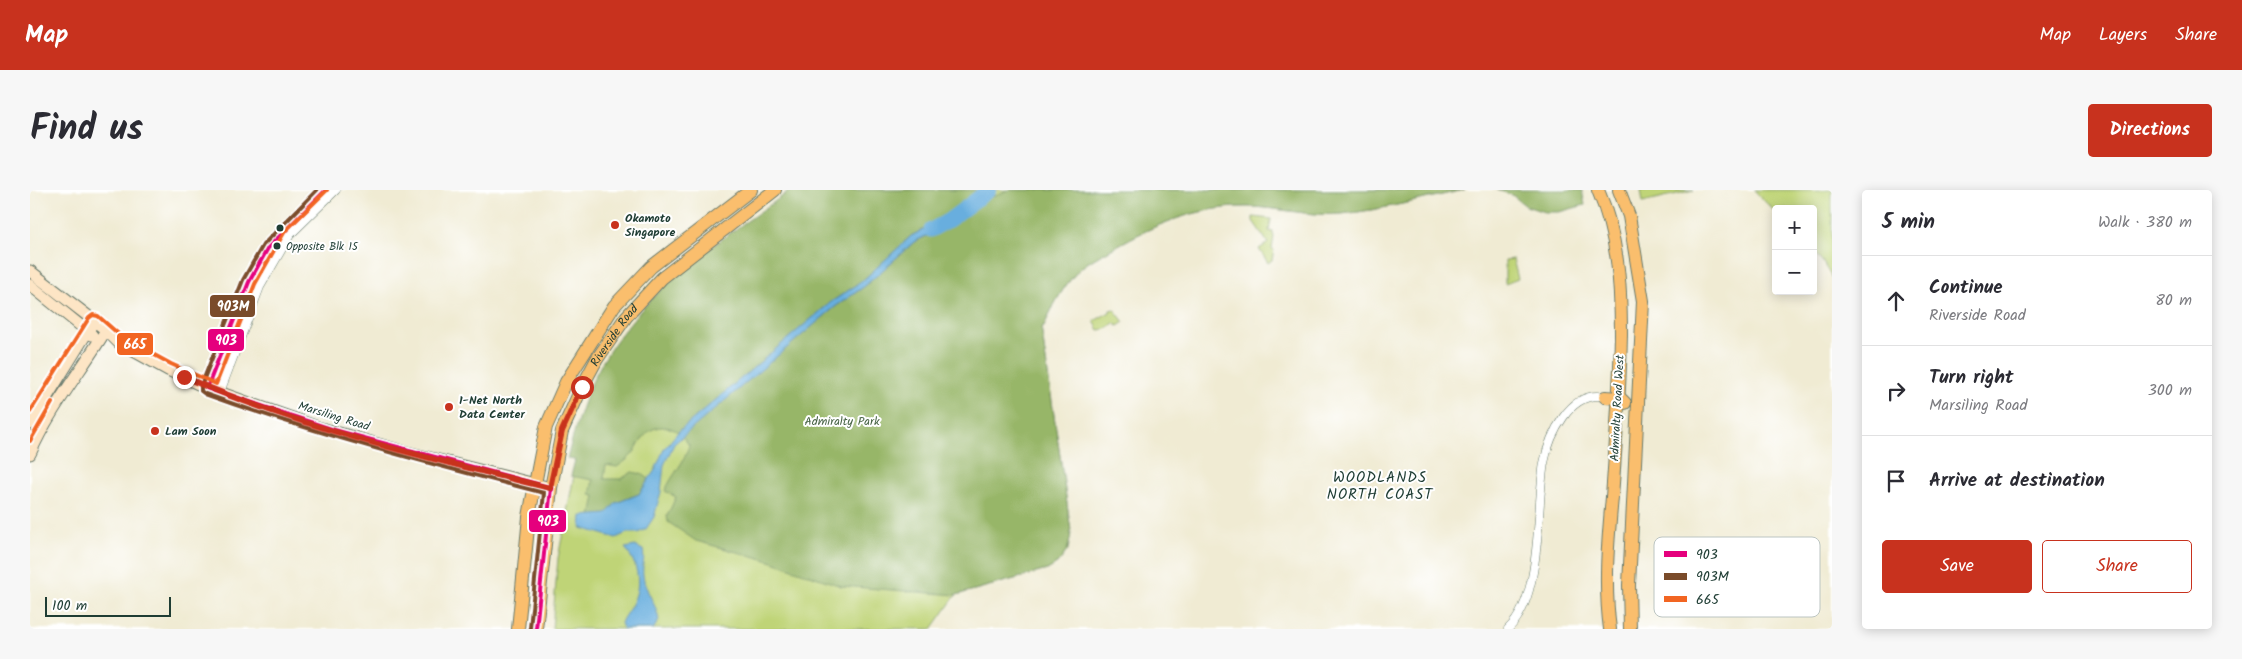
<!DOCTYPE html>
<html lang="en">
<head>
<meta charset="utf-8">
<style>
	:root { --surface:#fff; --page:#f7f7f7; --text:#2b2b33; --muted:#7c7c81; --line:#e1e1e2; --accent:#c8321e }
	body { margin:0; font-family:Kalam,sans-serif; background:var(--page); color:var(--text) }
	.controls { position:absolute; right:15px; top:15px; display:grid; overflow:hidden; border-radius:5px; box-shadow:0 2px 12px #0003 }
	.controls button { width:45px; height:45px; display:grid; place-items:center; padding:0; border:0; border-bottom:1px solid var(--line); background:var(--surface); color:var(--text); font:25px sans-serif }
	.scale { position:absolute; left:15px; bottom:12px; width:126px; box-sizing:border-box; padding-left:5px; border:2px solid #1f3d34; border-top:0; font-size:14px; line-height:18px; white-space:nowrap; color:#1f3d34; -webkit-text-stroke:4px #fff; paint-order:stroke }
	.stop { position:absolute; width:15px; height:15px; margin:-11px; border:4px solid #c8321e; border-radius:50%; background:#fff }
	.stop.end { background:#c8321e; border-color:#fff; box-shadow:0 1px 5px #0008 }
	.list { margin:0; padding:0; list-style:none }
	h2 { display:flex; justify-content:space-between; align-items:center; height:65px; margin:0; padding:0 20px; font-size:21px }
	h2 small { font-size:16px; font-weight:400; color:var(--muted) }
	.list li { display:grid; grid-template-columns:32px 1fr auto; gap:15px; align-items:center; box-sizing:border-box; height:90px; padding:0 20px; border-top:1px solid var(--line) }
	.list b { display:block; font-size:19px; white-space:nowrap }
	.list p { margin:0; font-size:16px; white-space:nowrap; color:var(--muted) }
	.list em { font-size:16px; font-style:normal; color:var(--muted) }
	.actions { display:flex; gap:10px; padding:15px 20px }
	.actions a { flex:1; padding:11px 0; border:1px solid var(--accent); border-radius:5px; text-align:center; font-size:18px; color:var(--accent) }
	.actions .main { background:var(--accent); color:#fff }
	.icon { flex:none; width:28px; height:28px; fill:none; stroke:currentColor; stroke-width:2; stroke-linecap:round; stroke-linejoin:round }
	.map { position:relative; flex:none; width:1802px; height:439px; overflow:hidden; border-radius:5px }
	header { display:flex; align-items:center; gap:30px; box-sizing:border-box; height:70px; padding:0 25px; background:var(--accent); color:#fff }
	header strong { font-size:24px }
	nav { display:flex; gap:28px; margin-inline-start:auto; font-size:18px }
	.intro { display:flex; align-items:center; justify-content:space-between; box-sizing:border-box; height:120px; padding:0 30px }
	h1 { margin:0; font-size:35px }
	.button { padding:12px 22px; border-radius:5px; background:var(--accent); color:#fff; font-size:18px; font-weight:700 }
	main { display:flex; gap:30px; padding:0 30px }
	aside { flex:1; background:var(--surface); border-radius:5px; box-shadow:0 2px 12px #0003 }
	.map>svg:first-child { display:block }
	.green { fill:#bfd477; stroke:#6f8856 }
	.forest { fill:#97b668; stroke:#5b7a4e }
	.water { fill:#67aede; stroke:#437689 }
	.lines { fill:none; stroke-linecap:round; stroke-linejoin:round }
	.river { stroke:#67aede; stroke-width:15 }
	.street-casing { stroke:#687a6c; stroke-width:9 }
	.secondary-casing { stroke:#687a6c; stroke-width:13 }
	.primary-casing { stroke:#687a6c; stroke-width:14 }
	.street { stroke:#fff; stroke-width:8 }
	.secondary { stroke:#fde5c5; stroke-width:11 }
	.primary { stroke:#fabe6d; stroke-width:12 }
	.bus-1-casing { stroke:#fff; stroke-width:8 }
	.bus-2-casing { stroke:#fff; stroke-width:8 }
	.bus-3-casing { stroke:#fff; stroke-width:8 }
	.bus-1 { stroke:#e5007d; stroke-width:4 }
	.bus-2 { stroke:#7a4b2a; stroke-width:4 }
	.bus-3 { stroke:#f26522; stroke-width:4 }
	.route { stroke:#c8321e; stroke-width:6 }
	.poi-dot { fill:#c8321e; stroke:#fff; stroke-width:2 }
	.bus-dot { fill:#1f3d34; stroke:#fff; stroke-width:2 }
	.labels { text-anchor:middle; stroke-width:4; stroke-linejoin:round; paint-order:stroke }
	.bus-label { font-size:11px; fill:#1f3d34; stroke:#fff; text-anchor:start }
	.poi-label { font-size:12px; font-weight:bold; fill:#1f3d34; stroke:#fff; text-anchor:start }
	.street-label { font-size:12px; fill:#1f3d34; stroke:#fff }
	.park-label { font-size:12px; fill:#476345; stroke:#fff }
	.quarter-label { font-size:15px; letter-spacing:1px; fill:#1f3d34; stroke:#fff }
	.key { fill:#fff; stroke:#bcc5c2; stroke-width:1 }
	.key-label { font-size:14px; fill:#1f3d34 }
	.line-badge { stroke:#fff; stroke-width:2 }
	.badge-label { font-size:14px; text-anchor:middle; font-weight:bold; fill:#fff }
</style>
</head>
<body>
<header>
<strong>Map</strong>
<nav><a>Map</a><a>Layers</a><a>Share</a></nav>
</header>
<div class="intro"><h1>Find us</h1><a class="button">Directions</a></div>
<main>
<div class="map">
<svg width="1802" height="439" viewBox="0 0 1802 439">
	<rect width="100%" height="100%" fill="#fff"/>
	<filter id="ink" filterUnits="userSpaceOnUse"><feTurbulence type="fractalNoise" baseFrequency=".02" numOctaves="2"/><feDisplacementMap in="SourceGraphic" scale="10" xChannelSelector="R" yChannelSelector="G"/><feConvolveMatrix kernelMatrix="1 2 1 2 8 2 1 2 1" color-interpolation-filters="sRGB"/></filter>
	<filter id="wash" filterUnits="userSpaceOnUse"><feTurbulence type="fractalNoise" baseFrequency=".0096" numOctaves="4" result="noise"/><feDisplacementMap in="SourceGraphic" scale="20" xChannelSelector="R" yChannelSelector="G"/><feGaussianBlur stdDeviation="1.12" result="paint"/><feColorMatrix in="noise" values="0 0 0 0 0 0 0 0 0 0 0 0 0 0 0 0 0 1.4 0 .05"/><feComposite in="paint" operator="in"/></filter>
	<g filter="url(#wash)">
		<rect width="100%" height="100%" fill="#f0ebd3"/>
		<path class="green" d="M777,0H1434C1393,9 1352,20 1311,24C1276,27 1241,15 1206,17C1160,19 1117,38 1078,61C1067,67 1055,73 1047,82C1033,97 1021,118 1014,137H1011L1041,341L1038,360L1027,374L1017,380L926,405L902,439H522L528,368L547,270Z
			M1611,0H1664L1613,12Z
			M1724,0H1802V88L1792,71L1783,62V19H1746V23Z
			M1223,27L1241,29L1239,41L1243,42V45L1244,46L1242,59L1244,60L1242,70L1238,73L1229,59L1238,53L1223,31Z
			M1483,69L1488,89L1475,94V70Z
			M1084,119L1094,132L1088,136L1084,133L1076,139L1069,140L1064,131L1080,122V120Z"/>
		<path class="forest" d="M761,0H948L917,27L881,46L831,92L801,112L648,242C634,233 620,236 611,251C608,254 607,258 605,261C600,268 593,273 587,277L576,275L574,289H591L602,282L612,284L619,289L609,304L586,313L576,325L561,326L565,306L560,305L563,290L541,286L545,270L537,269C544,241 552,212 565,186C606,104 689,51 761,0Z
			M978,0H1434C1393,9 1352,20 1311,24C1276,27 1241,15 1206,17C1160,19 1117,38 1078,61C1067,67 1055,73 1047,82C1033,97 1021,118 1014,137H1011L1041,341C1040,359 1033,372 1017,380L926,405L811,396L737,370L666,351L638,332L637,326L646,307L635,301C642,284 655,273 659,255L652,246L805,117L835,96L884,52L921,34L959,8Z
			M1467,0H1552L1555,15L1529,22H1514L1496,16L1482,5Z"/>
		<path class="water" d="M917,27L921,34L884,52L835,96L805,117L644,254L634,275L631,302L624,327L616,339L608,343H597L586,348L551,338L552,326L576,324L586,313L609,304L625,280L634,259L648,242L801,112L831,92L881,46Z
			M605,356L613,360C615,369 612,376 613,385C615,402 627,414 629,431L623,439H593L591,433C593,427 598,422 601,416C612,397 609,375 595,358Z"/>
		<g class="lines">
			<path class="river" d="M901,40L919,30L959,0"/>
		</g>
	</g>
	<g filter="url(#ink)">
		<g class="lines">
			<g class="street-casing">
				<path id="street" d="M177,198L219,92L238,58L296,0
					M190,202L230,97L260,45L306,0
					M1478,439C1513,407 1506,318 1514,273C1519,247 1540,199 1575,207"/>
			</g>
			<g class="secondary-casing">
				<path id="secondary" d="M0,81L76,140L89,153L138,180L177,198L288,237L373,261L521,298
					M0,95L62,145
					M0,234L64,131
					M0,264C19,220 51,181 76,140"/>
			</g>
			<g class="primary-casing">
				<g id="primary">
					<path d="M1568,0C1588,46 1591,95 1591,144C1590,199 1586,253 1582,307C1578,351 1574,395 1580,439"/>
					<path d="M1589,0L1599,26L1613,111L1599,395L1600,439"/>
					<path d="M1575,207L1590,208L1595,213"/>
					<path d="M488,439L499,327L505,294L516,237L536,192L584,116L621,77L721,0"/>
					<path id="s1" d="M506,439L521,298L532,241L552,197L567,169L596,127L632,88L745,0"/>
				</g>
			</g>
			<use href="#street" class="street"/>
			<use href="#secondary" class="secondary"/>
			<use href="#primary" class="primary"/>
			<g class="bus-1-casing">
				<path id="bus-1" d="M296,0L238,58L219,92L177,198L304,240L521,298L506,439"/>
			</g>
			<g class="bus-2-casing">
				<path id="bus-2" d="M287,0L233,55L213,90L171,196V201L175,204C286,244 400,274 514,303L500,438"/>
			</g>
			<g class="bus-3-casing">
				<path id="bus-3" d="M0,222L59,128L63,125L68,126L93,148L141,174L186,194L225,94L255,41L297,0
					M0,251L22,213"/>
			</g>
			<use href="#bus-1" class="bus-1"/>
			<use href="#bus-2" class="bus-2"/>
			<use href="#bus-3" class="bus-3"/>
		</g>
	</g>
	<g class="lines" filter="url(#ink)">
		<path class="route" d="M154,187C271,238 396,268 520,298L532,241L552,197"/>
	</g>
	<g class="poi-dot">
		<circle cx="585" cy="35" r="5"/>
		<circle cx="419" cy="217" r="5"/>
		<circle cx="125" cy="241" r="5"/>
	</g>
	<g class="bus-dot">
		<circle cx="250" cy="38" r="4.5"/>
		<circle cx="247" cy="56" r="4.5"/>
	</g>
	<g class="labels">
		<g class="bus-label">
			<text x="256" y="60">Opposite Blk 15</text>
		</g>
		<g class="poi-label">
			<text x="595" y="32">Okamoto<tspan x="595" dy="14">Singapore</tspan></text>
			<text x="429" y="214">1-Net North<tspan x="429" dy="14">Data Center</tspan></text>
			<text x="135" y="245">Lam Soon</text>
		</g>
		<g class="street-label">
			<text dy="4" stroke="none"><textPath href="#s1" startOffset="309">Riverside Road</textPath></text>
			<text transform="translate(1587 218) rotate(-87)" y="4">Admiralty Road West</text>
			<text transform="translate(304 226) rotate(17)" y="4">Marsiling Road</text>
		</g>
		<g class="park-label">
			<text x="812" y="235">Admiralty Park</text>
		</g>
		<g class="quarter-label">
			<text x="1350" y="292">WOODLANDS<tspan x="1350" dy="17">NORTH COAST</tspan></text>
		</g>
	</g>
	<rect x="1624" y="347" width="166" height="80" rx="8" class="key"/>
	<rect x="1634" y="361" width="23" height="6" fill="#e5007d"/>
	<rect x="1634" y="383" width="23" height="7" fill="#7a4b2a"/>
	<rect x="1634" y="406" width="23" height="6" fill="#f26522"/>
	<g class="key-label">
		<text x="1666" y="369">903</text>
		<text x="1666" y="391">903M</text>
		<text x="1666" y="414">665</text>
	</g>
	<g class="line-badge">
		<rect x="179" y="104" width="47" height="24" rx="5" fill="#7a4b2a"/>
		<rect x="177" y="138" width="38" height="24" rx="5" fill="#e5007d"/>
		<rect x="86" y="142" width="38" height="24" rx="5" fill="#f26522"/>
		<rect x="498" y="319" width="39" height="24" rx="5" fill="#e5007d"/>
	</g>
	<g class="badge-label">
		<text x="203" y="121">903M</text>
		<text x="196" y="155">903</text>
		<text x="105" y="159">665</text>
		<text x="518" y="336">903</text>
	</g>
</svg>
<div class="controls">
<button>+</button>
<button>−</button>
</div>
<div class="scale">100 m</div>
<div class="stop" style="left:552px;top:197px"></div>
<div class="stop end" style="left:154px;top:187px"></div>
</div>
<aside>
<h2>5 min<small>Walk · 380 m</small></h2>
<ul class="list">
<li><svg class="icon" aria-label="ahead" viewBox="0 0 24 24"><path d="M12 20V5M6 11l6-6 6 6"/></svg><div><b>Continue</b><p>Riverside Road</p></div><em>80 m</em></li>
<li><svg class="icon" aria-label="right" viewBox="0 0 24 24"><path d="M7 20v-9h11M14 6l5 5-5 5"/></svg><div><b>Turn right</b><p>Marsiling Road</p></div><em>300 m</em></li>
<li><svg class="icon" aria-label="arrive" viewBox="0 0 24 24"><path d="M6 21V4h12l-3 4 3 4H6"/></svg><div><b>Arrive at destination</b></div></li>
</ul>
<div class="actions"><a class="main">Save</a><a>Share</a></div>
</aside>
</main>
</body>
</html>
